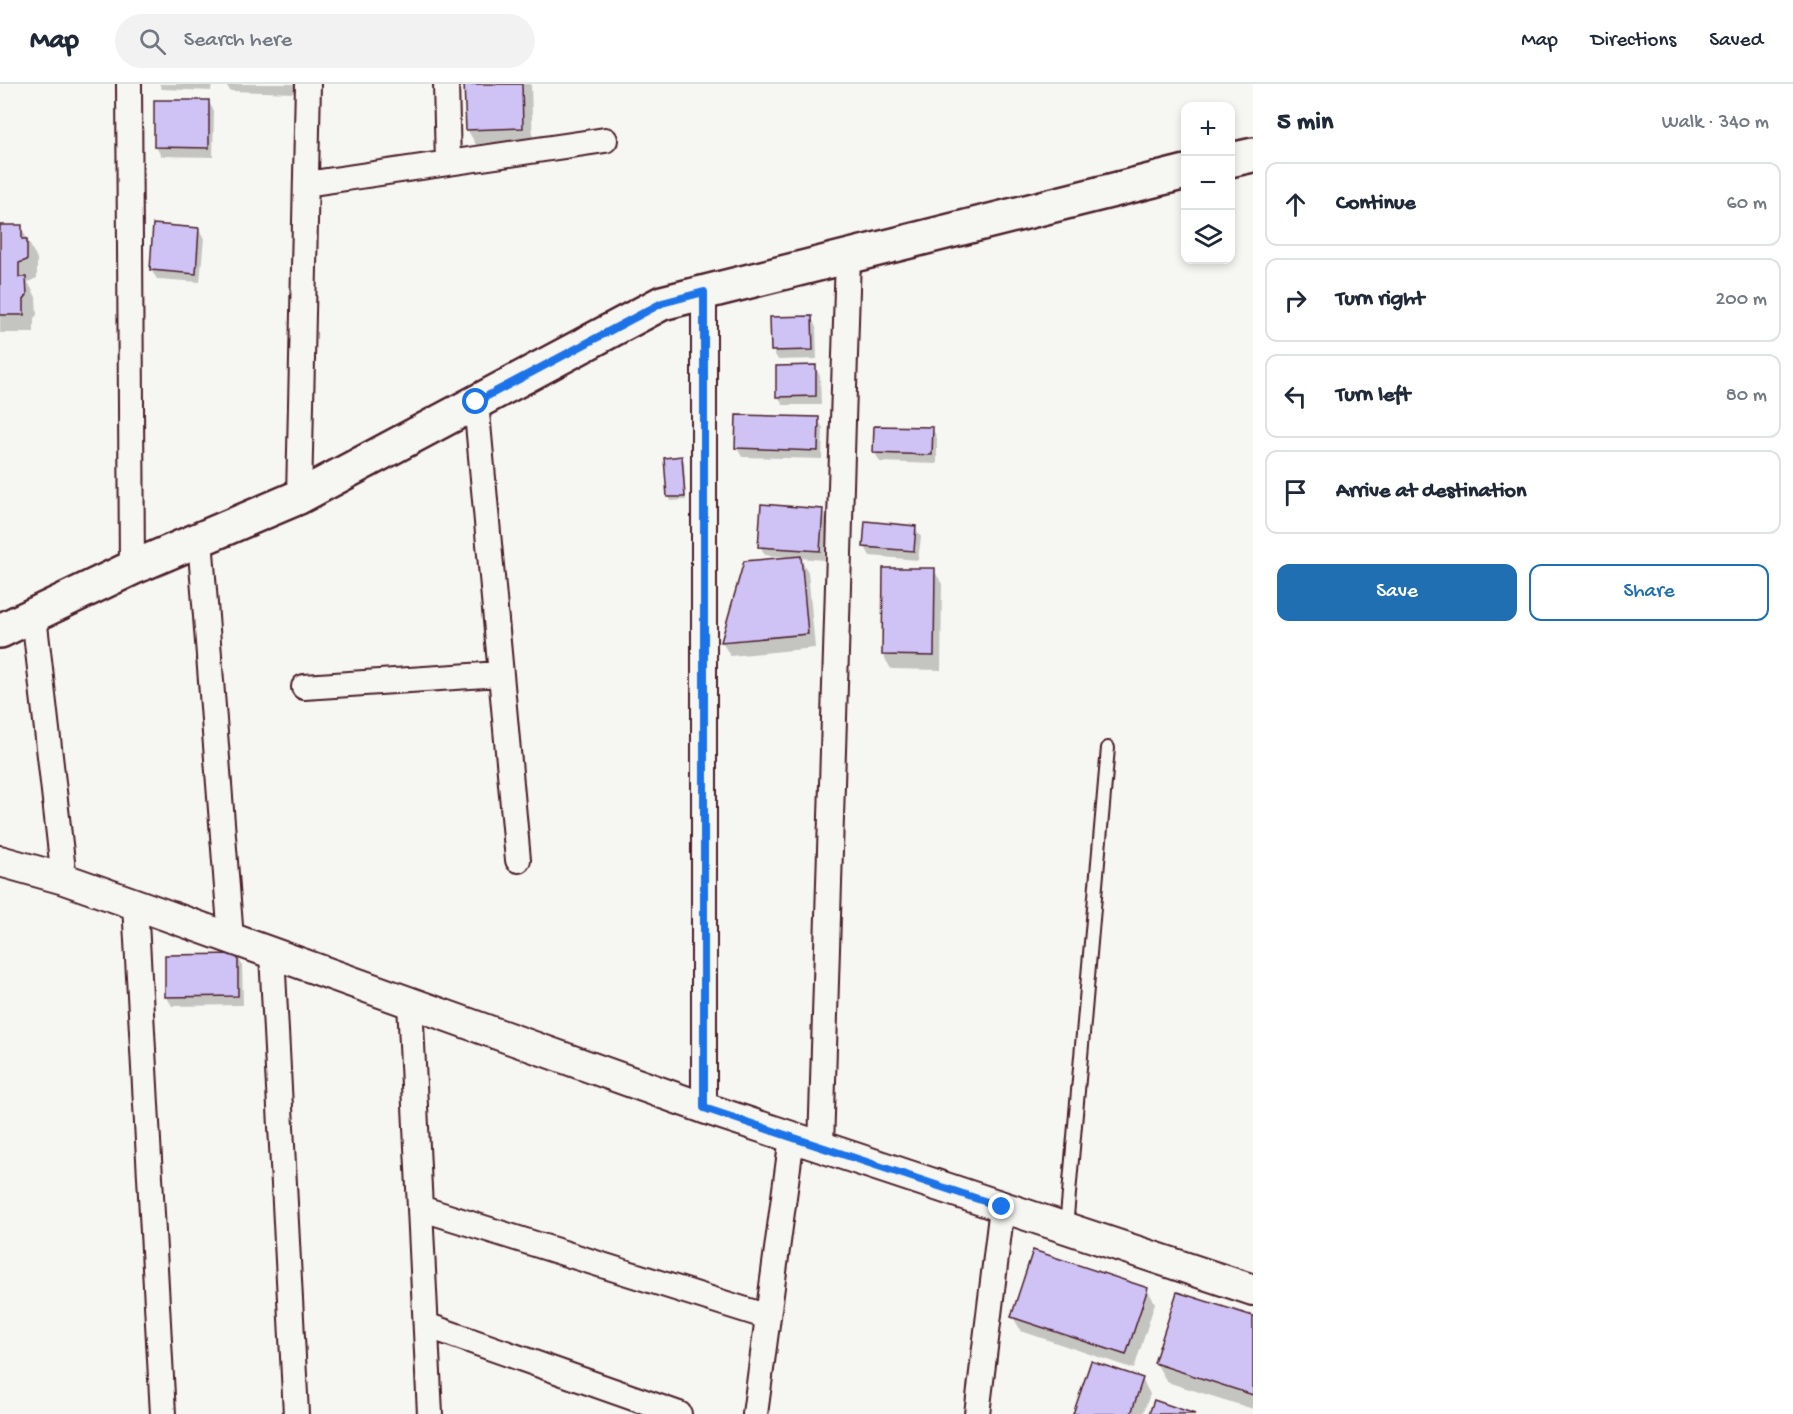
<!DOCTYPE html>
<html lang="en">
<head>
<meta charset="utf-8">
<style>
	:root { --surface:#fff; --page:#f2f2f3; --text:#1f2937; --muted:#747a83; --line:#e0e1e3; --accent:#1f6fb2 }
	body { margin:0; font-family:"Gochi Hand",sans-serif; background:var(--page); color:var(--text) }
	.controls { position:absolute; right:18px; top:18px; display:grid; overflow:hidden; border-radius:12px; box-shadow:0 3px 9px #0003 }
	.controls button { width:54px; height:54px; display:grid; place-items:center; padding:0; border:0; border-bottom:2px solid var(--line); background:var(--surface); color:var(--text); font:30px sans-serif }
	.stop { position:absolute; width:18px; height:18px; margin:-14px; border:4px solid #1a73e8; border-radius:50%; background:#fff }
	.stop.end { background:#1a73e8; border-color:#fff; box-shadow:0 2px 6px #0008 }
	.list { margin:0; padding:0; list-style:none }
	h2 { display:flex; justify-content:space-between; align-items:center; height:78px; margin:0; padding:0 24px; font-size:26px }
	h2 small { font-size:20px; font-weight:400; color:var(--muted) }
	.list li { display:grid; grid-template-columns:39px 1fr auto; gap:18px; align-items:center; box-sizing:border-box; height:84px; margin:0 12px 12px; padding:0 12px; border:2px solid var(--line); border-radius:12px }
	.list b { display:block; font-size:22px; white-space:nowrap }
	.list em { font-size:20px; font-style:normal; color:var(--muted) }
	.actions { display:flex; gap:12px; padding:18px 24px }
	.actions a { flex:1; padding:14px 0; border:2px solid var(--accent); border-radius:12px; text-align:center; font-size:21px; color:var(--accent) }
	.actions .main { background:var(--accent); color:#fff }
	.icon { flex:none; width:33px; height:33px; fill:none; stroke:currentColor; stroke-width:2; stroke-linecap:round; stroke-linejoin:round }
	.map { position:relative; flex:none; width:1253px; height:1330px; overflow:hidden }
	header { display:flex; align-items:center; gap:36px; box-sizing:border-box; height:84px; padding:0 30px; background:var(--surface); border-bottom:2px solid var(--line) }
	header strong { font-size:28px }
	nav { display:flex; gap:33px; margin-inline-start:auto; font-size:21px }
	.search { width:420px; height:54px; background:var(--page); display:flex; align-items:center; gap:15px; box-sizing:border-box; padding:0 21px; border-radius:33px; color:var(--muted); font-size:22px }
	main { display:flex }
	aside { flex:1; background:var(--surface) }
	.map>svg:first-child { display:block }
	.shadow { fill:#0003 }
	.building { fill:#cfc2f4; stroke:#4a1f2b; stroke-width:1.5 }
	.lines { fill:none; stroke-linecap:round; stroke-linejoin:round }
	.service-casing { stroke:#4a1f2b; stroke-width:16 }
	.minor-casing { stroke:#4a1f2b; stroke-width:28 }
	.tertiary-casing { stroke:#4a1f2b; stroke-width:34 }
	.secondary-casing { stroke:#4a1f2b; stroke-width:38 }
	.service { stroke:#f6f6f2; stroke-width:12 }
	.minor { stroke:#f6f6f2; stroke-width:24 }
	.tertiary { stroke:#f6f6f2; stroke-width:30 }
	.secondary { stroke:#f6f6f2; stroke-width:33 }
	.route { stroke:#1a73e8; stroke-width:8 }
</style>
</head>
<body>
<header>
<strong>Map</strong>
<div class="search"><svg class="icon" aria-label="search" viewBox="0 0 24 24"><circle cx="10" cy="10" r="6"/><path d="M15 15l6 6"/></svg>Search here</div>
<nav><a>Map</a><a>Directions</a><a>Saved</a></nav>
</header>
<main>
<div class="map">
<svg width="1253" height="1330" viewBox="0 0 1253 1330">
	<rect width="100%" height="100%" fill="#f6f6f2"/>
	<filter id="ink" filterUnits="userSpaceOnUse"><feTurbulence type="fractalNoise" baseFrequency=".0167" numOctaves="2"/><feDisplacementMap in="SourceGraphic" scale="12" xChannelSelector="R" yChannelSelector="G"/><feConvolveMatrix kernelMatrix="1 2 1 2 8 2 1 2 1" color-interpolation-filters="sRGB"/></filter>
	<g filter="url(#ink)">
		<path class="shadow" d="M159,0H212L211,7L162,5Z
			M226,0H294V9L230,7Z
			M465,0H531L533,62L478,64L467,45Z
			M208,17L214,27L213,73L161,72L156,63Z
			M0,143H21L37,175V194L28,198L36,213L37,231L34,234V249H0Z
			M198,145L204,154L200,198L157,195L151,186Z
			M811,233L816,243L817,275L778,276L773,267Z
			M815,283L820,292L821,321H783L778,312Z
			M818,335L823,344L822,375L742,373L737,364Z
			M932,344L937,354V380L880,378L875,369Z
			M682,374L684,378L686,416L671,417L668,413L666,375Z
			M822,426L827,435L824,476L800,474L808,488L815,564L730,572L722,558L745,479L788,475V473L765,471L760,462Z
			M915,443L921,453L918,476L870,472L865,463Z
			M934,486L942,500L941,586L891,585L883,571Z
			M237,871L242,881L243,921L172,922L166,912Z
			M1147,1205L1155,1219L1134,1285L1021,1247L1013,1233Z
			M1253,1234V1325L1167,1298L1156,1279Z
			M1142,1295L1150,1310L1143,1330H1074Z"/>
		<path class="building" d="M464,0H522L523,44L466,46Z
			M154,16H209V64L154,63Z
			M153,140L199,144L196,190L150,186Z
			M0,141H22V155H27V176L19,179V193H26L27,211L24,215V231H0Z
			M812,232L813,266L771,267L770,233Z
			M816,281V312L776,313V282Z
			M736,331L819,333L818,367L735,364Z
			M874,342L933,343L932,371L873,369Z
			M682,372L685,413H667L664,374Z
			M761,420L823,425L820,467L758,463Z
			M865,437L916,442L914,467L863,463Z
			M801,472L808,550L721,558L744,477Z
			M883,484H935L934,572L882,571Z
			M238,870V912L165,913V871Z
			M1033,1166L1148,1204L1126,1271L1011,1233Z
			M1177,1208L1253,1232V1311L1154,1279Z
			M1091,1277L1143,1294L1131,1330H1073Z
			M1154,1316L1195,1330H1149Z"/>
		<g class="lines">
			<g class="service-casing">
				<path id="service" d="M1066,1144L1108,664"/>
			</g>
			<g class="minor-casing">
				<path id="minor" d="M129,0L132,484
					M446,0L448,79
					M306,100L605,56
					M704,208V1024
					M476,318L518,776
					M299,413L308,0
					M200,455L231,855
					M34,532L64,795
					M304,603L500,590
					M135,820L163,1330
					M272,870L296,1330
					M410,919L430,1330
					M821,1063L848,172
					M420,1124L768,1233
					M426,1241L679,1330
					M755,1330L792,1053
					M977,1330L1002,1123"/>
			</g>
			<g class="tertiary-casing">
				<path id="tertiary" d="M0,777L64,795L135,820L704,1024L1253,1206"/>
			</g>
			<g class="secondary-casing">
				<path id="secondary" d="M1230,76L1253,71
					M0,547L132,484L299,413L662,219L1186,88"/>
			</g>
			<use href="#service" class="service"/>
			<use href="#minor" class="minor"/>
			<use href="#tertiary" class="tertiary"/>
			<use href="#secondary" class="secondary"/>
		</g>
	</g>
	<g class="lines" filter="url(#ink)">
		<path class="route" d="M476,318L662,219L704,208V1024L1002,1123"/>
	</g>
</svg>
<div class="controls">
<button>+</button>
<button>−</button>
<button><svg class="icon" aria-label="layers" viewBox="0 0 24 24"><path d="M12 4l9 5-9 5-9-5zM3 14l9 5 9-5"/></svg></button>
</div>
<div class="stop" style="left:476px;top:318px"></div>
<div class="stop end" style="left:1002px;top:1123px"></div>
</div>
<aside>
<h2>5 min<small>Walk · 340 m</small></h2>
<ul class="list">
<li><svg class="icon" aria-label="ahead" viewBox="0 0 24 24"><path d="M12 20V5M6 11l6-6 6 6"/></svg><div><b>Continue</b></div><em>60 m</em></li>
<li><svg class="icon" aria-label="right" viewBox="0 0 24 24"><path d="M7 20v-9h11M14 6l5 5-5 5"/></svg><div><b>Turn right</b></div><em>200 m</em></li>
<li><svg class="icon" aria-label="left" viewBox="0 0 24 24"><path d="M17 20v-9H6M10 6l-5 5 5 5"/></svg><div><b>Turn left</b></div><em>80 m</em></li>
<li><svg class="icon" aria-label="arrive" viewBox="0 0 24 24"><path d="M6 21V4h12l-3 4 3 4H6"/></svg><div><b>Arrive at destination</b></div></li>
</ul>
<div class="actions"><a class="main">Save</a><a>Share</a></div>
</aside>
</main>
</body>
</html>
